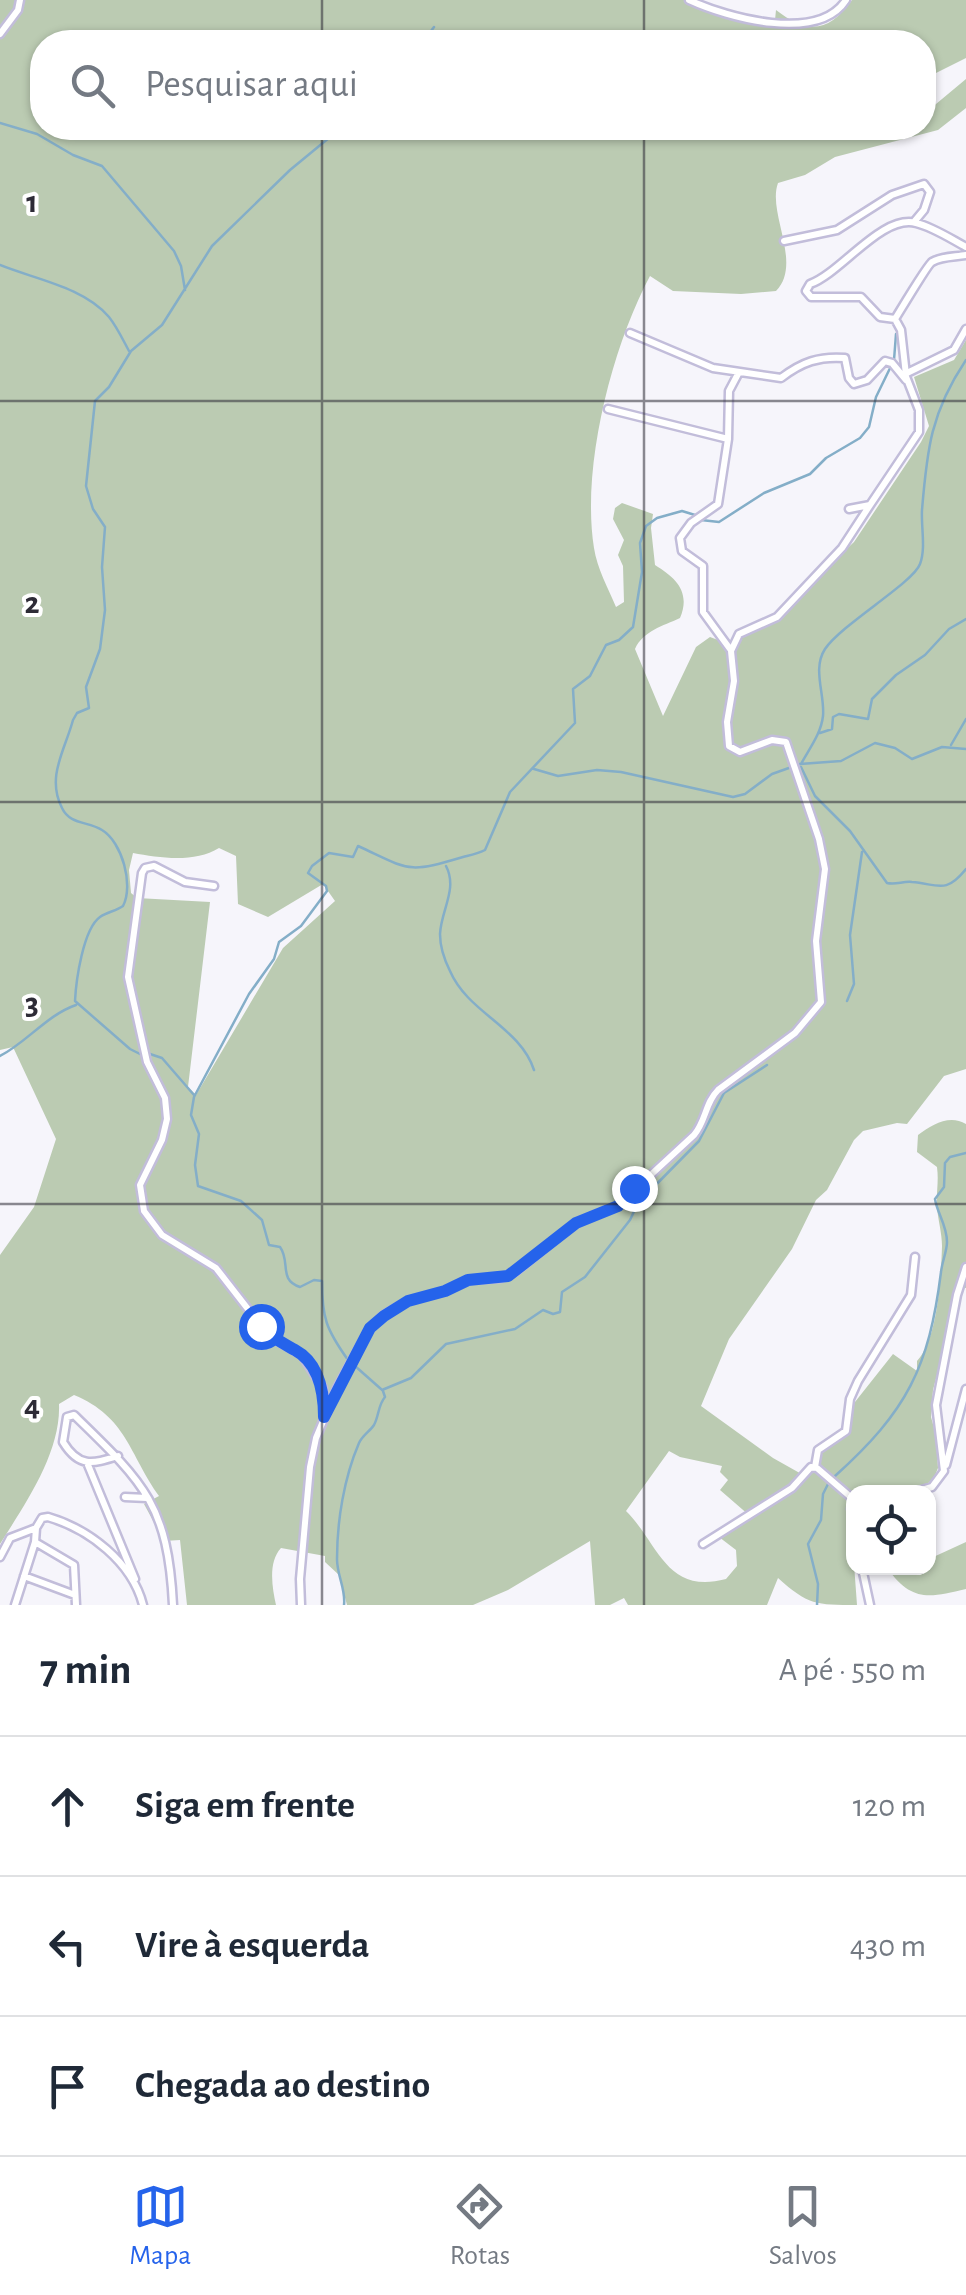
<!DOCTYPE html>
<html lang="pt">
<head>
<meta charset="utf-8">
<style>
	:root { --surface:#fff; --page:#f2f2f3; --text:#1f2937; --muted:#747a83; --line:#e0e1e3; --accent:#2563eb }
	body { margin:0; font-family:"Alegreya Sans",sans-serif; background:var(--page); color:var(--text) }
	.controls { position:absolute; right:30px; bottom:30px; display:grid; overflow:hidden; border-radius:20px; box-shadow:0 2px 8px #0004 }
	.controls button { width:90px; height:90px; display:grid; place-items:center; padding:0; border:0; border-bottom:2px solid var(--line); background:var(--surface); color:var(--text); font:50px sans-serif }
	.stop { position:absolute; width:30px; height:30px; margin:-22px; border:8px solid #2563eb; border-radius:50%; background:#fff }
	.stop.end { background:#2563eb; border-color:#fff; box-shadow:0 2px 10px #0008 }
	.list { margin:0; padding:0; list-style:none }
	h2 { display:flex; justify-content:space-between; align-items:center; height:130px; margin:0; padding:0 40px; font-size:42px }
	h2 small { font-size:32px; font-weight:400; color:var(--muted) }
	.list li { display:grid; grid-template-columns:65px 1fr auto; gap:30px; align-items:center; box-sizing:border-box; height:140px; padding:0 40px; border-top:2px solid var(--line) }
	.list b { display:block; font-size:38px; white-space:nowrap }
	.list em { font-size:32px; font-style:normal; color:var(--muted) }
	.icon { flex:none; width:55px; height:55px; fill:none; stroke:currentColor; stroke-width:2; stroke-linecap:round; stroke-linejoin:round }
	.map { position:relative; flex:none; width:966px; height:1605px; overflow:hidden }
	.search { position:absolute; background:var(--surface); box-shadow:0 2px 8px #0004; left:30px; right:30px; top:30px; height:110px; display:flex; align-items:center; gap:25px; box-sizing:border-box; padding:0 35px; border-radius:40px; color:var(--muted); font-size:38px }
	.sheet { height:550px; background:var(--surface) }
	nav { display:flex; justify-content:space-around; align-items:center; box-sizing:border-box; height:140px; border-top:2px solid var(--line); background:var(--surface); font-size:28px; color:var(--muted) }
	nav a { display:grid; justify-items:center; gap:5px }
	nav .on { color:var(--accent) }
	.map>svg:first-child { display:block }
	.green { fill:#bbcbb2; fill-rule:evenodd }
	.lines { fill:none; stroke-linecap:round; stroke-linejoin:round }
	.stream { stroke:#84aec8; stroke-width:2.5 }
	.minor-casing { stroke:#c2bdda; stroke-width:11 }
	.minor { stroke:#fff; stroke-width:6 }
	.route { stroke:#2563eb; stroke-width:12 }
	.grid { fill:none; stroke:#2d2b36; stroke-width:2.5; stroke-opacity:0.55 }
	.grid-label { font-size:32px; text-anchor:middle; font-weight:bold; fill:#2d2b36; stroke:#fff; stroke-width:8; stroke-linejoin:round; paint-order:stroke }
</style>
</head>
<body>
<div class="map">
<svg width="966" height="1605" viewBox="0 0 966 1605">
	<rect width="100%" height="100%" fill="#f6f5fb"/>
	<path class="green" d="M0,0H687C708,11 753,32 775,20L776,10C807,34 829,33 852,0H966V58L924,79V42H42V128H879L885,132L897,128H924V114L966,79V108L938,130L835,157L805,175L778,183C767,213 803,263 776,291L741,294L673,291L650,276C612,347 581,467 594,548C597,568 608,588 616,607L624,602L623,566L618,555L624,540L613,519L615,508L622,503L653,514L651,528L655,565C676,578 691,592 680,618C663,626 643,631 635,649L663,716L696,647L710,637L726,643L768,623L854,542L921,442L929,426L914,377L954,360L966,340V1069L944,1076L907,1124L897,1123L863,1131L854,1140L827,1190L816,1200L792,1249L729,1339L701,1406L773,1458L805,1476L816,1451L838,1441L848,1433L851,1407L893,1354L917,1371V1361C938,1339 941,1277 942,1246C942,1233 938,1220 937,1207C936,1193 939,1182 937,1167L917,1152L918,1135C932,1125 949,1114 966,1124V1288L960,1287L933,1390L931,1417L936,1435L938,1468L934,1478L918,1492H854L850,1509L857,1605C816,1605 808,1605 778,1578L767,1605H628L624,1598L610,1605H595L590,1541L508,1590L473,1605H347L339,1575L325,1562V1556L281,1548C268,1562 272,1587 276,1605H187L180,1540L164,1541L144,1504L159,1496C129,1454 127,1417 74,1395L59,1404C61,1453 25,1504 0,1544V1255L34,1207L56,1139L13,1047L0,1050ZM219,848L236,856L238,904L268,917L323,884L335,901L283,948L196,1095L188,1087L210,902L137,898L131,893L129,870L133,853C160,858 195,863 219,848ZM669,1451L680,1457L722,1466L720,1472L728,1480L720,1490L750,1516L719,1537L736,1550L737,1566L726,1579C666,1595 659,1544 626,1511Z
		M966,1542V1589C928,1598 912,1602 887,1568H928L929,1559Z"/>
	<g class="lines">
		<path class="stream" d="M423,42L434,27
			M0,123L37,134L73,155L102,166L174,251L181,266L185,290
			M0,265C34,279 84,287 109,317C117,327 123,340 129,351
			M701,520L719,522L764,493L810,474L826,458L860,438L869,427L876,397L894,360L896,334
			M820,733L832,729L833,717L839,714L868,719L872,699L896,675L925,655L949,629L966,619
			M951,745L966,719
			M801,764C809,749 821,734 823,716C825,694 812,669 825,649C842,624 913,583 920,564C926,549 921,527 922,510C927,449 931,412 966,360
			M801,767L815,796L850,831L887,883C896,885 903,881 912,882C938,884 945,895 966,869
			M534,769L558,776L597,770L621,772L733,797L745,794L772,774L800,764L841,761L875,743L895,748L912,759L942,747L966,749
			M446,866C458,889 441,910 440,934C440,947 444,959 450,971C468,1013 520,1027 534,1070
			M847,1001L854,984L850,935L862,852
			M147,1053L162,1058L194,1095
			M140,1054L130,1049L75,1001C76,981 83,929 100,917C107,912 116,911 123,906C134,885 122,842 102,830C88,821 70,825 62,808C46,777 65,750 73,720L77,713L89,708L86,687L100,649L105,610L102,567L105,527L93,509L86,486L95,401L109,387L131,351L162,325L212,246L290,170L341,128
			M0,1056C27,1042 47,1015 76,1005
			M348,1360C326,1329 322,1318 322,1281L314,1280L300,1287C278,1280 291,1262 280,1247L269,1245L262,1220L241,1201L198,1186L195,1165L199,1134L191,1115L194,1097L249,994L274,959L279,942L301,926L327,891L326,886L308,873L312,866L329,853L353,857L358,846C410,870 406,874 463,857C471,855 477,854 485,850L510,792L575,723L573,689L590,676L606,645L619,640L633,627L642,572L640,543L646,526L657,518L682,511L695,515
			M355,1366L381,1389
			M382,1390L411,1378L446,1344L515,1329L543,1310L553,1314L560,1312L562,1292L585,1277L630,1220L638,1203L699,1141L724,1093L767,1065
			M835,1476C907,1411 929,1368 941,1272C942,1262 947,1251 947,1242C947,1225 937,1213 935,1199L944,1187L945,1163L950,1157L966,1153
			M344,1605C346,1589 337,1576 337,1559C337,1521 344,1478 359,1443C362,1436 370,1431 374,1425C379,1416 378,1405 385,1397L383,1391
			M817,1605L818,1584L808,1544L821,1520L823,1494L828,1484"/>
		<g class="minor-casing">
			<path id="minor" d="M689,0C728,18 818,43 846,0
				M0,34L18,10L20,0
				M784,241L837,230L892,195L924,184L930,192L924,210L914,222
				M895,319L880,317L861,297H811L806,291L810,284C841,273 882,214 916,223C933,227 951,239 966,247
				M630,333L713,368L781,378C802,362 819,356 845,358L849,378L854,384L867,380L885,361L892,363L906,380
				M906,375L901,330L895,319C900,311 928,264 932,262C942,256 955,257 966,255
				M608,409L728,439
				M870,505L919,432V410L905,374L954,350L966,329
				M730,649L703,612V566L682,551L680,538L691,523L718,504L728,439L729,391L738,374
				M214,886L185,882L154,866L145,868L142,873L128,977L147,1062L165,1098L167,1119L162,1140L140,1185L144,1211L162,1235L216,1268L269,1336L302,1355L323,1388L324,1411
				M118,1456C92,1464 79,1468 63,1442L67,1417L74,1415C143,1482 168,1504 173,1605
				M88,1465L135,1579
				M946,1465L966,1389
				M815,1467L818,1450L846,1431L850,1399L858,1381L911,1295L915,1257
				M915,1492L932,1487L944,1471L936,1405L957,1295L966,1267
				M125,1497L147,1498
				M854,1498L851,1509L854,1519
				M36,1528L42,1518L48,1517C89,1529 132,1562 143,1605
				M35,1542L74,1565L76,1605
				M703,1544L792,1488L811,1467L817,1468L853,1499
				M0,1557L10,1538L36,1528L35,1542L15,1605
				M862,1568L870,1605
				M24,1576L75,1595
				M301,1605L300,1579L310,1467L316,1438L337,1388L370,1328L384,1315L408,1301L445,1291L468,1280L501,1278L515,1272L576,1223L617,1206L694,1135C706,1121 705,1103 718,1090L795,1033L821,1002L816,941L825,869L819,839L786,742L772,740L740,752L729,746L727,722L734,681L731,651L739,634L777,617L842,548L870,505L849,509"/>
		</g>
		<use href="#minor" class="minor"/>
	</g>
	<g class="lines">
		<path class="route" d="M261,1326C272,1338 281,1342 295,1350C319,1363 324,1393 324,1417L370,1328L384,1316L408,1301L445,1291L468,1280L508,1276L576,1223L618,1206L634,1188"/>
	</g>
	<path class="grid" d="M322,0V42M644,0V42M322,128V1605M644,128V1605M0,401H966M0,802H966M0,1204H966"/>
	<g class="grid-label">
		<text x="32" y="212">1</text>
		<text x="32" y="613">2</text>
		<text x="32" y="1014">3</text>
		<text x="32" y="1416">4</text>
	</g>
</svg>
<div class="controls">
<button><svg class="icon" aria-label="locate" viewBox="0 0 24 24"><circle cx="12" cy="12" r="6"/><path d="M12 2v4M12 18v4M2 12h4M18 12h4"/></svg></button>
</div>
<div class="stop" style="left:261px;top:1326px"></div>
<div class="stop end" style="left:634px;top:1188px"></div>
<div class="search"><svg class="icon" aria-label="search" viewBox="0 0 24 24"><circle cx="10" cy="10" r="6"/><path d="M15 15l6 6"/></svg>Pesquisar aqui</div>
</div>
<section class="sheet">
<h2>7 min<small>A pé · 550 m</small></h2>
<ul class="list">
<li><svg class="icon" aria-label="ahead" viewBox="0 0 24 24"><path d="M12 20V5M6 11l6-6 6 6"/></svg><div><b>Siga em frente</b></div><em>120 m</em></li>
<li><svg class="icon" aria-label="left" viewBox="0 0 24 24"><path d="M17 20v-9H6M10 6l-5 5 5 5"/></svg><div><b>Vire à esquerda</b></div><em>430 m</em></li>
<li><svg class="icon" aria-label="arrive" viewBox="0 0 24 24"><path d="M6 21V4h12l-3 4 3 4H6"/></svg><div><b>Chegada ao destino</b></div></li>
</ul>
</section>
<nav>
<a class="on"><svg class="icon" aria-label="map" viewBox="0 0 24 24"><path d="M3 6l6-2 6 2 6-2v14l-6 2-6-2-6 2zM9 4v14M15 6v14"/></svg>Mapa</a>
<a><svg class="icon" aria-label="directions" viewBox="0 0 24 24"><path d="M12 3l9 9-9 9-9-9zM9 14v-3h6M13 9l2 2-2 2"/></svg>Rotas</a>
<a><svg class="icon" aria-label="saved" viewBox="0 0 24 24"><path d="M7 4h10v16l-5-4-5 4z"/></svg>Salvos</a>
</nav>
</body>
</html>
